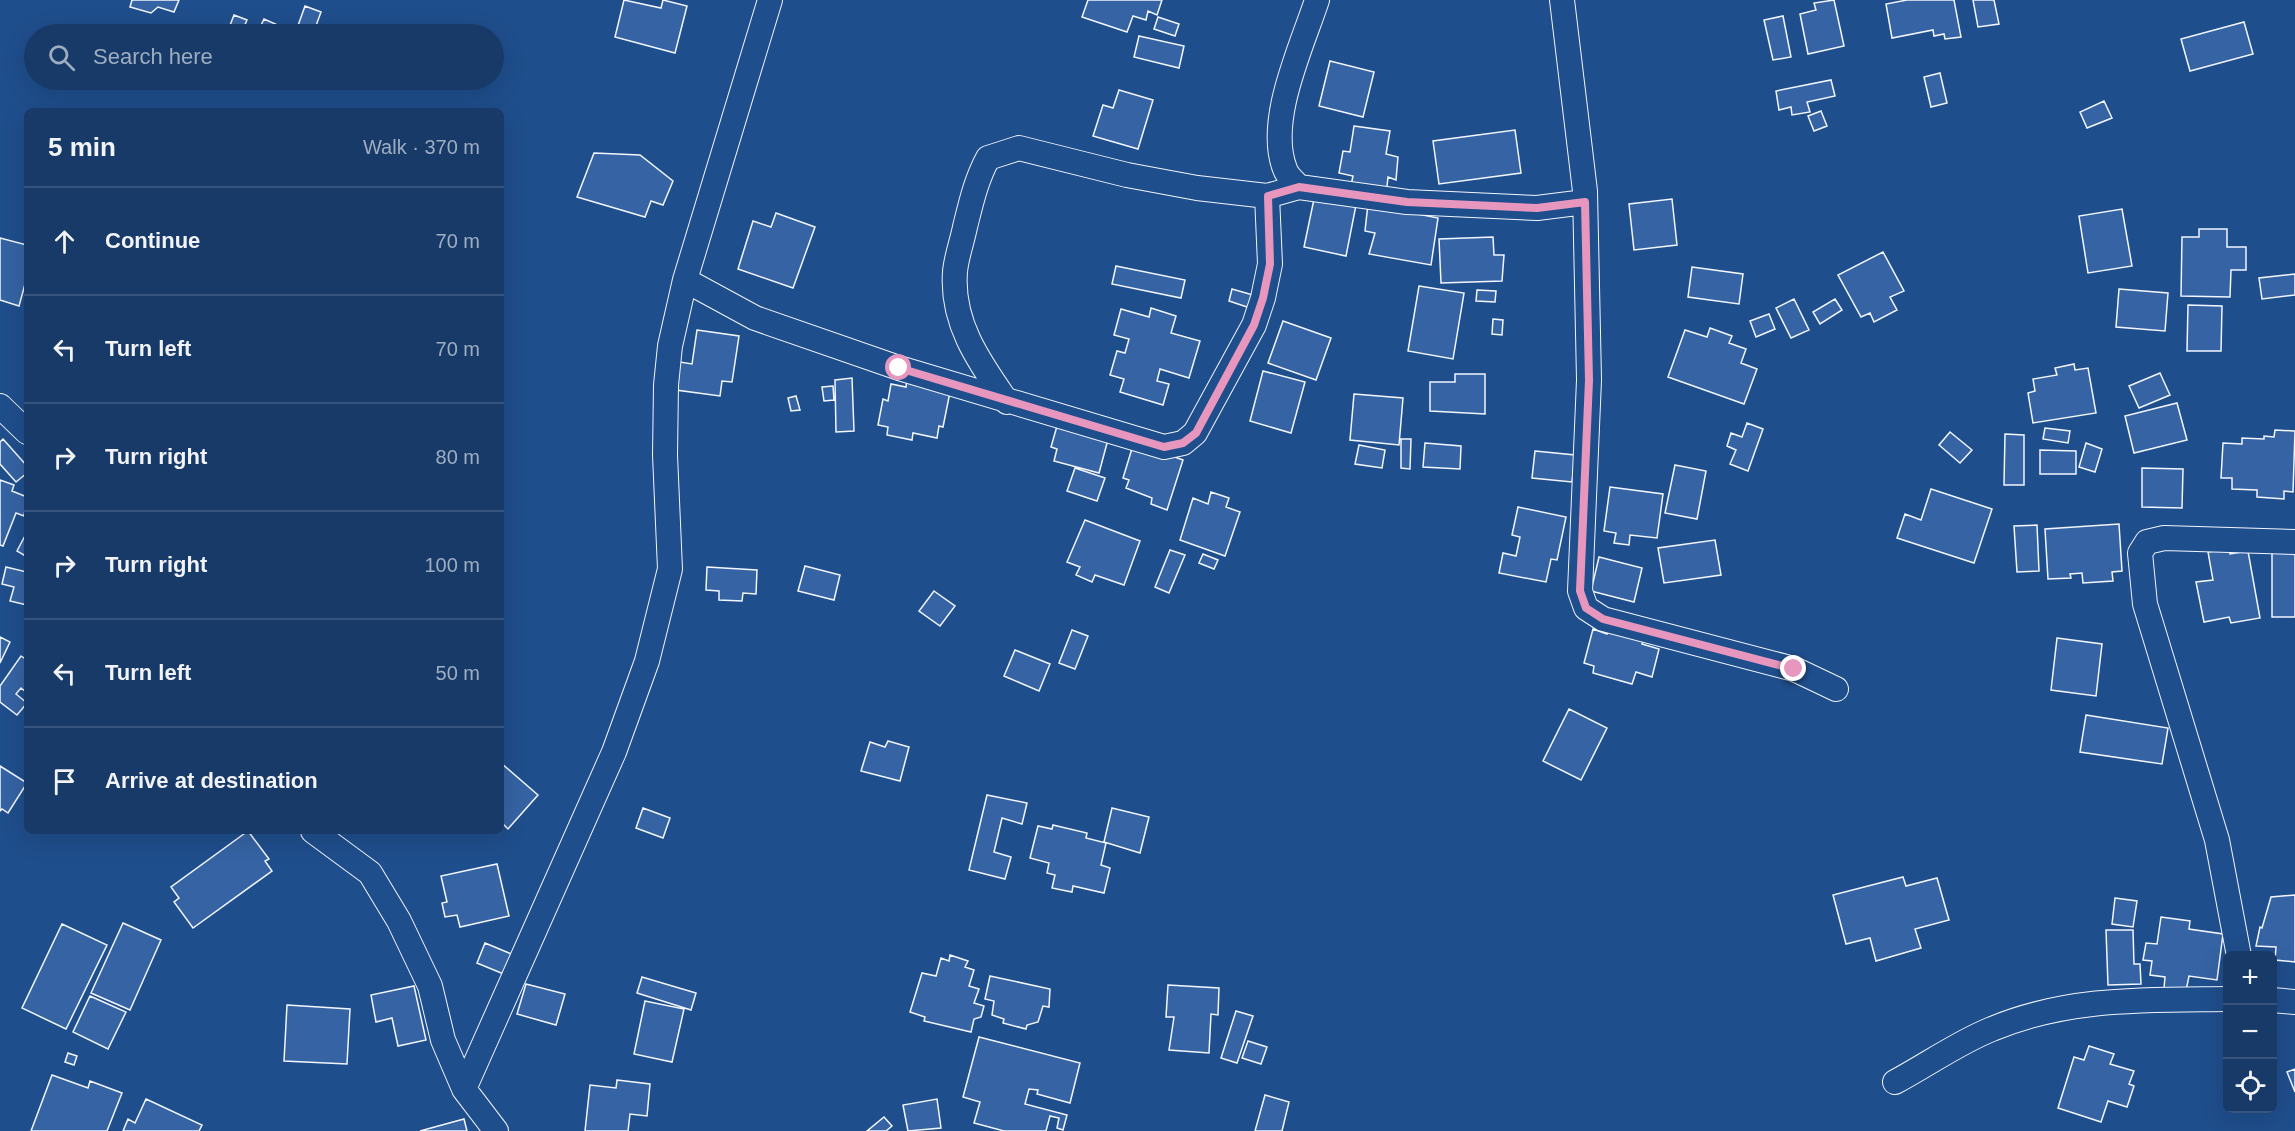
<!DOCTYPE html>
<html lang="en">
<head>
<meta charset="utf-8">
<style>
	:root { --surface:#173a69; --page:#20416f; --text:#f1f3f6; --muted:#9eadc0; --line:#36547d }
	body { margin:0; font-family:Helvetica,sans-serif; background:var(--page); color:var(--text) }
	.controls { position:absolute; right:18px; bottom:18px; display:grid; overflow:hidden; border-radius:9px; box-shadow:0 6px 24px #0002 }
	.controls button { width:54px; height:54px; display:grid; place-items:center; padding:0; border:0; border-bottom:2px solid var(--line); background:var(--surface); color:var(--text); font:30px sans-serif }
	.stop { position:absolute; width:18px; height:18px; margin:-14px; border:4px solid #e797bd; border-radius:50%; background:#fff }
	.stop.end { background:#e797bd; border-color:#fff; box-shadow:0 2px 6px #0008 }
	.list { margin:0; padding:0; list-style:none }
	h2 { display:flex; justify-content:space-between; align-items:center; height:78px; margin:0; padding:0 24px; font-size:26px }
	h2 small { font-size:20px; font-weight:400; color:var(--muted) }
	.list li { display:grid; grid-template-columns:39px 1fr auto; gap:18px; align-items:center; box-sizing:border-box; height:108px; padding:0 24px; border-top:2px solid var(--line) }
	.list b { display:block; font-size:22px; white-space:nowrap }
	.list em { font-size:20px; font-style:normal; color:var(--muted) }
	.icon { flex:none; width:33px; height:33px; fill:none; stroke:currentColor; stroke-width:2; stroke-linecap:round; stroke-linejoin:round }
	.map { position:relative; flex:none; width:2295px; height:1131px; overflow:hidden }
	.search { position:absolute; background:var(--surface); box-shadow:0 6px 24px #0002; left:24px; top:24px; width:480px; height:66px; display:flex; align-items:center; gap:15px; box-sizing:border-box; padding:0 21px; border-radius:33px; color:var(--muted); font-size:22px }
	.panel { position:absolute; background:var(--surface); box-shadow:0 6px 24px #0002; left:24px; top:108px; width:480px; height:726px; border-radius:9px }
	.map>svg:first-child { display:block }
	.building { fill:#3563a3; stroke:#f2f6ff; stroke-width:1.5 }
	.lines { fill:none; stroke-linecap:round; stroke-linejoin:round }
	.minor-casing { stroke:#f2f6ff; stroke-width:26 }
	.minor { stroke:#1f4e8c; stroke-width:24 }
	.route { stroke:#e797bd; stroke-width:8 }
</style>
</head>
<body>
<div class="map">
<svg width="2295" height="1131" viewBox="0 0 2295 1131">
	<rect width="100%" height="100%" fill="#1f4e8c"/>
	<path class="building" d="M132,0H179L174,12L158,7L151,13L130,7Z
		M624,0L661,8L663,0L687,6L675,53L615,37Z
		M1088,0H1162L1157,15L1148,11L1146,20L1133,16L1127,32L1082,17Z
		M1834,0L1844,46L1808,54L1800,14L1816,10L1814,3Z
		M1907,0H1954L1961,37L1945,39L1944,34L1934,36L1933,30L1892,38L1886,4Z
		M1973,0H1994L1999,24L1978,27Z
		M305,6L321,12L313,34H295Z
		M234,15L247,20L241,34L227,33Z
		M1783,16L1791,57L1773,60L1764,20Z
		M1158,17L1179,24L1175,36L1154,29Z
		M264,19L280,26L276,34H257Z
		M2244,22L2253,54L2190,71L2181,39Z
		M1139,36L1184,46L1179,68L1134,57Z
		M1330,61L1374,72L1363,117L1319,106Z
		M1940,73L1947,103L1931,107L1924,77Z
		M1831,80L1835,96L1807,102L1810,112L1792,115L1791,107L1779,110L1776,91Z
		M1119,90L1153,100L1138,149L1093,136L1103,105L1113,108Z
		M2104,101L2112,118L2087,128L2080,112Z
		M1821,111L1827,126L1814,131L1808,116Z
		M1354,126L1390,131L1386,154L1398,157L1396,180L1388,177L1386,196L1350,190L1353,176L1339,173L1343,151L1350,152Z
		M1515,130L1521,173L1439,184L1433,141Z
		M594,153L640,155L673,181L663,205L651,201L645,217L577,197Z
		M1314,199L1357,200L1346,256L1304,247Z
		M1672,199L1677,245L1634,250L1629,204Z
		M1368,204L1438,218L1431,265L1369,254L1375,233L1365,231Z
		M2122,209L2132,266L2088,273L2079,216Z
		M776,213L815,227L793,288L738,269L753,221L771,227Z
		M2199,229H2227V247H2246V270H2231L2230,297L2181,296L2182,237H2199Z
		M1493,237L1494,255H1504L1502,281L1441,283L1439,239Z
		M0,238L27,245V277L19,306L0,300Z
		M1883,252L1904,291L1890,297L1897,310L1874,322L1870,313L1861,317L1838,275Z
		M1116,266L1185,280L1181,298L1112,284Z
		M1692,267L1743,274L1739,304L1688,297Z
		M2295,274V295L2262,299L2259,278Z
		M1419,286L1464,293L1453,359L1408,351Z
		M1232,289L1253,295L1250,308L1229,301Z
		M2119,289L2168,293L2165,331L2116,327Z
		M1477,290L1496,291L1495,302L1476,301Z
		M1794,299L1809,330L1791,338L1776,308Z
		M1835,299L1842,310L1820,324L1813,312Z
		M2188,305L2222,306L2221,351H2187Z
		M1151,308L1176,316L1171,333L1200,341L1189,378L1160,369L1157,381L1169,384L1163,405L1120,392L1124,379L1110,375L1117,351L1125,353L1129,339L1114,335L1121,309L1149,317Z
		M1769,314L1775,329L1756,337L1750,321Z
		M1493,319L1503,320L1502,335L1492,334Z
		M1283,321L1331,338L1316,380L1268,363Z
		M1710,328L1732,336L1729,343L1746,349L1741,363L1757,369L1744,404L1668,377L1685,330L1707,337Z
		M697,330L739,336L732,382L722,381L720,396L676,390L680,362L692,364Z
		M2074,364L2075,370L2088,368L2096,413L2033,423L2028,393L2035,391L2033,379L2057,375L2055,368Z
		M1263,371L1305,382L1291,433L1250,421Z
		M2160,373L2170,395L2139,408L2129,386Z
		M1455,374H1485V414L1430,411V382H1455Z
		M852,378L854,431L836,432L835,380Z
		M907,379L951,387L943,427L939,426L937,438L913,433L912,440L887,435L888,427L878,425L883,399L888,401L891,384L906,387Z
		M833,386L834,400L824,401L822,387Z
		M1354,394L1403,398L1399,445L1350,440Z
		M796,396L800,410L791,411L788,398Z
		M2177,403L2187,440L2134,453L2125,416Z
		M1059,419L1110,432L1099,473L1054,461L1057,449L1051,447Z
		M1747,423L1763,429L1748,471L1730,464L1736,450L1727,446L1731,433L1742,437Z
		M2045,428L2070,431L2068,443L2043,439Z
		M2275,430L2295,431L2293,492L2284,491V499L2257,497V490L2232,489V478H2221L2223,443L2242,444V438L2264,439V436L2274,437Z
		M1950,432L1972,450L1960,463L1939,445Z
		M2005,434L2024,435V485H2004Z
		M3,439L27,466V473L16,482L0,464V442Z
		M1401,439H1411L1410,469L1401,468Z
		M1134,442L1183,460L1167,510L1151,504L1152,498L1126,488L1129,480L1123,478Z
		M1425,443L1461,446L1460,469L1423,467Z
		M2086,443L2102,449L2095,472L2079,467Z
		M1359,445L1385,450L1382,468L1355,464Z
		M2040,450L2076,451V474H2040Z
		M1535,451L1575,455L1572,482L1532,478Z
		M1675,465L1706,471L1697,519L1665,513Z
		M1075,468L1105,478L1097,501L1067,491Z
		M2142,468L2183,469L2182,508L2142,507Z
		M0,480L14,485L12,491L27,497L24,516L16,513L3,546L0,545Z
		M1610,487L1663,494L1657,538L1630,535L1629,545L1614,543L1616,533L1604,531Z
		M1931,489L1992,509L1974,563L1897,538L1905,514L1921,520Z
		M1211,492L1229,498L1226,507L1240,512L1225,556L1180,540L1193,498L1208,504Z
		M1518,507L1566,517L1557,560L1551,559L1546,582L1499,573L1503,553L1516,556L1520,537L1512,535Z
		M1085,520L1140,541L1124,585L1095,575L1092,582L1076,575L1080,567L1067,562Z
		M2119,524L2122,571L2112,572L2113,581L2083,583L2082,573L2070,574L2071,578L2048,579L2045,529Z
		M2037,525L2039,571L2017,572L2014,526Z
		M27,532V557L17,551Z
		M1715,540L1721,575L1664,583L1658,548Z
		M2272,546H2295V617H2272Z
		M2229,549L2230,554L2248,551L2260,618L2231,623L2229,617L2204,622L2196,582L2213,580L2208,552Z
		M1170,550L1185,555L1169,593L1155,587Z
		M1203,554L1218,560L1214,569L1199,563Z
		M1599,557L1642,568L1634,602L1591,591Z
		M805,566L840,575L834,600L798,591Z
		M6,567L27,572V605L10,601L14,587L2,584Z
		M707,567L757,570L756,594L743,593L742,601L719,600V591L706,590Z
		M934,591L955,606L940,626L919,611Z
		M1609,627L1645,637L1642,644L1659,649L1652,677L1636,672L1632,684L1593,673L1594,666L1584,663L1593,629L1607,634Z
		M1072,630L1088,636L1075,669L1059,663Z
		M0,637L10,642L0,663Z
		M2057,638L2102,644L2096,696L2051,690Z
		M1015,650L1050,664L1039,691L1004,676Z
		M21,656L27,660V693L21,688L16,694L27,703L17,715L0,702V686Z
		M1569,709L1607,728L1581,780L1543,761Z
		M2086,715L2168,728L2162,764L2080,752Z
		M888,741L909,747L900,781L861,771L870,742L885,747Z
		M501,763L538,795L508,829L501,822Z
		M0,766L27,783L8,813L2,809L0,811Z
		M987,795L1027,803L1022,824L1002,818L994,852L1011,857L1005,879L969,870Z
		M643,808L670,818L663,838L636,828Z
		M1112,808L1149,817L1140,853L1104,842Z
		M1053,825L1087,833L1086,838L1106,843L1101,865L1110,868L1104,893L1073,886L1072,892L1052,888L1055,875L1047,873L1049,863L1030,858L1038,826L1052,829Z
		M248,831L269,859L265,861L272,871L193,928L174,902L179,898L171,887Z
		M497,864L509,916L460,927L457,915L445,917L442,903L447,902L441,876Z
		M1903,877L1906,886L1937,878L1949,920L1915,929L1921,948L1876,961L1870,938L1846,944L1833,895Z
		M2295,895V962L2275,960L2276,947L2256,946L2260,927L2262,928L2271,897Z
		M2115,898L2137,901L2133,927L2112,924Z
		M2161,917L2190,921L2189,929L2223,934L2217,980L2189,976L2186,991L2164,988L2165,977L2150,975L2152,961L2143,960L2146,943L2157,944Z
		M123,923L161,940L130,1010L91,993Z
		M62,924L107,945L66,1029L22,1008Z
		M2106,930H2133L2134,964H2140L2141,984L2108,985Z
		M485,943L514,955L506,975L477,963Z
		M950,955L968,961L965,967L974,970L969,986L979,989L974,1003L984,1006L981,1017L974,1019L971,1032L924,1021L925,1017L910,1012L922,973L936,976L941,958L949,961Z
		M990,976L1050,989L1049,1007L1043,1006L1038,1022L1027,1025L1026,1029L1003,1023L1004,1019L992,1015L994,1001L985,999Z
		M642,977L696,993L691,1010L637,993Z
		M526,984L565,994L556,1025L517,1014Z
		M1168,985L1219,988L1218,1015L1211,1014L1209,1053L1169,1050L1174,1017H1166Z
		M414,986L426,1040L398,1046L392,1018L376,1022L371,995Z
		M90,996L126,1012L108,1049L73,1032Z
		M645,1001L684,1009L672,1062L634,1054Z
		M287,1005L350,1009L347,1064L284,1061Z
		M1236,1011L1253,1016L1237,1063L1221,1058Z
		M979,1037L1080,1063L1070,1103L1037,1094L1038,1090L1029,1089L1025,1104L1067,1115L1063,1130L1057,1128L1059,1118L1050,1116L1046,1131H1004L974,1123L980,1102L963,1097Z
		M1248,1041L1267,1047L1261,1064L1242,1058Z
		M2089,1046L2114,1054L2110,1064L2134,1071L2129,1084L2134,1086L2127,1107L2108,1101L2101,1122L2058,1108L2074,1057L2084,1060Z
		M68,1053L77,1056L74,1065L65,1062Z
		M2295,1069V1092L2287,1072Z
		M52,1075L88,1088L90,1081L122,1093L107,1131H31Z
		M617,1080L650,1084L647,1116L630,1114L628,1131H585L590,1085L616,1088Z
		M1265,1095L1289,1102L1282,1131H1255Z
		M146,1099L202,1125L199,1131H123L128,1119L135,1123Z
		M937,1099L941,1128L908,1131L903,1105Z
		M884,1117L892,1126L886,1131H867Z
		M464,1119L467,1131H420Z"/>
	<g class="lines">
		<g class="minor-casing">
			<path id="minor" d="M1562,0L1585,191L1589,380L1580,591L1586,608L1603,619L1794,669L1836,689
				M1299,187C1294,181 1287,176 1285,169C1266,121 1302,46 1317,0
				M685,280L755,318L899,368L1164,447L1183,443L1195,433L1254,325L1263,298L1270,264L1267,196
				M1007,402C980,363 951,323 955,272C956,258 962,242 965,227C971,203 976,180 988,158L1019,148L1127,175L1197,188L1267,196L1299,187L1407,202L1537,208L1585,202
				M0,406L27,432
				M313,831L370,873L399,921L430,986L443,1040L464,1089L496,1131
				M2239,956L2217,840L2145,604L2140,553L2147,542L2164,538L2295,542
				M2272,1000L2295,1002
				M1895,1082C1927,1065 1959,1042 1992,1029C2068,997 2147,1000 2228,999
				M464,1089L614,752L647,661L670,569L665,455L666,385L670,346L685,280L770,0"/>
		</g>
		<use href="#minor" class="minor"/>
	</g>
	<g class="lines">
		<path class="route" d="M899,368L1164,447L1183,443L1196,433L1254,325L1263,298L1270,264L1268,196L1299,187L1407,202L1537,208L1585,202L1589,380L1580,591L1586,608L1603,619L1794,669"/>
	</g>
</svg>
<div class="controls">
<button>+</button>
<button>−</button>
<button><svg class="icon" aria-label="locate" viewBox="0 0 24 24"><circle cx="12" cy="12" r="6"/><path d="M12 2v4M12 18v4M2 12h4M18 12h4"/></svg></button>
</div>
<div class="stop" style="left:899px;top:368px"></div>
<div class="stop end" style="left:1794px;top:669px"></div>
<div class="search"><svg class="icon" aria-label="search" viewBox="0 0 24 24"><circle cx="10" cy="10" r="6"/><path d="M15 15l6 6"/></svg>Search here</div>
<section class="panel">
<h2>5 min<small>Walk · 370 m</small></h2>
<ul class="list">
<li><svg class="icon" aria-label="ahead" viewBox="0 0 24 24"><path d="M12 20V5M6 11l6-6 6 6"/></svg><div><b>Continue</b></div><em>70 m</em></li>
<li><svg class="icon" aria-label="left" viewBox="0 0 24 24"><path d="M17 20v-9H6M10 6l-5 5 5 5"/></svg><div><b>Turn left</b></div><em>70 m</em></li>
<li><svg class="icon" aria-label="right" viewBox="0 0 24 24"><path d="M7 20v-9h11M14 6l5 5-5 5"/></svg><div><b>Turn right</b></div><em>80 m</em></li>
<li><svg class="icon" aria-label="right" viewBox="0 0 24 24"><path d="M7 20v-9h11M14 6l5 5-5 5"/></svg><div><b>Turn right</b></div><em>100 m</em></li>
<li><svg class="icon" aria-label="left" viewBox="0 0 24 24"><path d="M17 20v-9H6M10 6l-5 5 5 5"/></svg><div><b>Turn left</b></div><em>50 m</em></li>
<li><svg class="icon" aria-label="arrive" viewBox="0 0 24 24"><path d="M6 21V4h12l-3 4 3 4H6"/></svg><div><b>Arrive at destination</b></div></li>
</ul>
</section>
</div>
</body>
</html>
